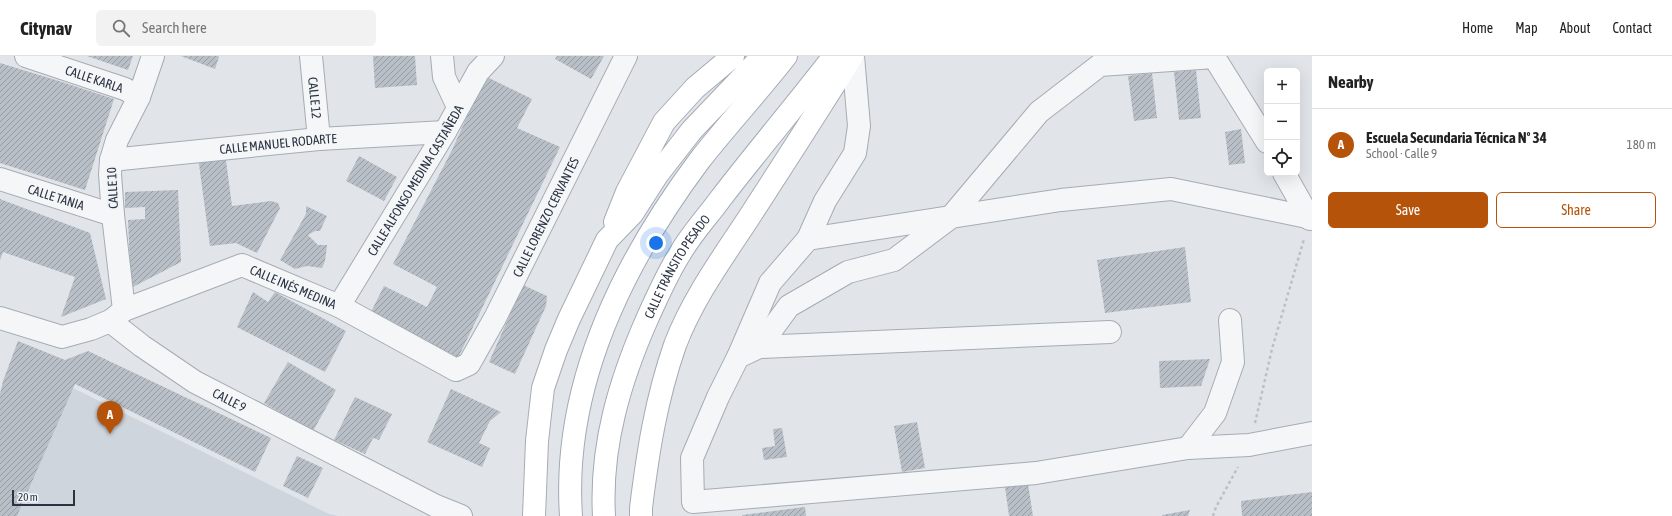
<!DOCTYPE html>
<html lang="en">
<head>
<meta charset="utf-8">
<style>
	:root { --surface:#fff; --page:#f2f2f2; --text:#222; --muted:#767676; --line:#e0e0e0; --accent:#b45309 }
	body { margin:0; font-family:"Asap Condensed",sans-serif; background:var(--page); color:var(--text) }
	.controls { position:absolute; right:12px; top:12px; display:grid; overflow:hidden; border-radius:6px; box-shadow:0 4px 16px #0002 }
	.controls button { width:36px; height:36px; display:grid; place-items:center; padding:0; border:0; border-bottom:1px solid var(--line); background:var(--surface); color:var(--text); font:20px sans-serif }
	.scale { position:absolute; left:12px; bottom:10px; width:63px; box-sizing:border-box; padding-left:4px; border:2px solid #2a3442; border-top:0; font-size:11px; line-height:14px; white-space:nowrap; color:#2a3442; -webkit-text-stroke:3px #f1f4f7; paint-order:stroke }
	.you { position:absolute; left:656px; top:187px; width:14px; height:14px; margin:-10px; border:3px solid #fff; border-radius:50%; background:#1a73e8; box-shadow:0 0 0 6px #1a73e833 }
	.badge { display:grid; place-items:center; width:26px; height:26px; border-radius:50%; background:var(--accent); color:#fff; font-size:13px; font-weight:700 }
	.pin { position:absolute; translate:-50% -33px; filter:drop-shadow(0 1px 2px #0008) }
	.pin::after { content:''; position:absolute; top:21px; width:14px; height:12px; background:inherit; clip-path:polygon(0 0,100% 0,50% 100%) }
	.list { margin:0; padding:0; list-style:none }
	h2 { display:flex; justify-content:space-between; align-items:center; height:52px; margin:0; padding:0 16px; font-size:17px }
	h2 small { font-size:13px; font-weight:400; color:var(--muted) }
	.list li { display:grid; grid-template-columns:26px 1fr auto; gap:12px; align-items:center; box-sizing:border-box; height:72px; padding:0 16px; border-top:1px solid var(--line) }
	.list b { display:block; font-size:15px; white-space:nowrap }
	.list p { margin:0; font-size:13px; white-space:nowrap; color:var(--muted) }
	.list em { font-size:13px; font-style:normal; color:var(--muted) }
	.actions { display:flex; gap:8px; padding:12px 16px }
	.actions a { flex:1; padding:9px 0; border:1px solid var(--accent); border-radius:6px; text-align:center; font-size:14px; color:var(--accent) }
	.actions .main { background:var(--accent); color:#fff }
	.icon { flex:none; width:22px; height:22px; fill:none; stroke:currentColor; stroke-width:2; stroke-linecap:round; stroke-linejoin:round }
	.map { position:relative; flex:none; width:1312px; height:460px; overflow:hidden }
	header { display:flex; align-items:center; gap:24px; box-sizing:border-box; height:56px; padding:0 20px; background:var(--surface); border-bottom:1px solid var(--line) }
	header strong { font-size:19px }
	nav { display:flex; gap:22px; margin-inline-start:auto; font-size:14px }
	.search { width:280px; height:36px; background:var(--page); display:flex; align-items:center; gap:10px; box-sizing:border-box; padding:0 14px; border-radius:6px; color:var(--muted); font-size:15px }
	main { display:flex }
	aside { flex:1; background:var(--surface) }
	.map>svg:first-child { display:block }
	.built { fill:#cfd5dc }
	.building { fill:url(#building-hatch) }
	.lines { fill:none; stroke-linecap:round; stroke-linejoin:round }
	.street-casing { stroke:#a6acb4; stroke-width:24 }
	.secondary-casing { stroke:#a6acb4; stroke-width:24 }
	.primary-casing { stroke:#a1aab6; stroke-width:24 }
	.path { stroke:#bbc0c5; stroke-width:2.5; stroke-dasharray:3 3; stroke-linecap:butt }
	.street { stroke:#f4f6f8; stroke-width:22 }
	.secondary { stroke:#fff; stroke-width:22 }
	.primary { stroke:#fff; stroke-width:22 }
	.labels { text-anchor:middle; stroke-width:4; stroke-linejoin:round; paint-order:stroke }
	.street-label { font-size:13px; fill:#2a3442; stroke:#f1f4f7 }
</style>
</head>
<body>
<header>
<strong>Citynav</strong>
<div class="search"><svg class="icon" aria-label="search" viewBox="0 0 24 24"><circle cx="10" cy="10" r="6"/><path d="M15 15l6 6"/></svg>Search here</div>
<nav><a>Home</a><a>Map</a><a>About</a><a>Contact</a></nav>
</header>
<main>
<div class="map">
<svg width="1312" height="460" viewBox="0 0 1312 460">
	<defs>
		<pattern id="building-hatch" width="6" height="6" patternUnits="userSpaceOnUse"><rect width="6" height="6" fill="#b9bfc7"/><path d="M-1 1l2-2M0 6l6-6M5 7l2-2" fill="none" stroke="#979ca3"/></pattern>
	</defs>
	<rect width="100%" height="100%" fill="#e1e5ea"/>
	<path class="built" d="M73,332L329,458L338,460H17Z"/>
	<path class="building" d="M87,0H133L128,14Z
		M181,0H218L219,1L215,13Z
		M373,0H415L417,29L375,32Z
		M557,0H604L591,23L555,3Z
		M0,7L59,25L114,43L85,134L0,107Z
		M1196,14L1201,62L1179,64L1174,16Z
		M1152,17L1157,62L1134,65L1128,20Z
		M485,20L532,43L517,72L560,91L458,302L370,258L384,230L427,251L437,231L393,208L452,94Z
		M1241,73L1245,107L1229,109L1225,76Z
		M225,97L232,150L271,145L278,147L280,152L257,197L236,187L210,190L198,101Z
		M359,100L397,121L384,145L346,125Z
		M178,134L181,206L131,232L128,164L145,163V151L125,152V136Z
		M0,143L90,177L106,243L61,261L75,221L3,196L0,204Z
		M306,150L327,160L320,175H315L308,179L318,189H327L325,205L322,212L307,210L295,213L280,204L306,158Z
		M1185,191L1191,246L1105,257L1097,204Z
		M523,229L547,240L546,250L515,318L489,306Z
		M253,236L268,246L275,236L346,275L325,316L237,271Z
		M18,285L65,304L88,295L271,382L255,416L75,328L17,460H0V338L3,325Z
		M1210,303L1201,330L1160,332L1159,305Z
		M288,306L336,334L313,375L264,347Z
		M451,333L501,356L490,365L479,387L490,392L482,411L427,386Z
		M355,341L392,358L379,384L373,382L365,398L334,384Z
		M917,366L925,412L902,416L894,370Z
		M782,372L787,401L764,404L762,392L775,390L773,373Z
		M297,400L323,412L308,442L283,430Z
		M1028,428L1033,460H1009L1005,431Z
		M1312,436V460H1242L1241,445Z
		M805,451L806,460H742V459Z
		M1190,454L1188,460H1162V459Z"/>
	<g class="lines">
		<g class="street-casing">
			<g id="street">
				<path id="s1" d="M26,0L125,33L139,41"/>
				<path id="s2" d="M311,0L319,83"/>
				<path d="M442,0L444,21L458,51"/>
				<path id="s3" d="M111,104L319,83L445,76"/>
				<path d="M1284,117L1310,163"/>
				<path id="s4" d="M0,123L113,159"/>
				<path d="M808,183L825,145L855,97L859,70L853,0"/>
				<path id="s5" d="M339,250L445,76L478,16L493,0"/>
				<path id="s6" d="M124,254L242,209L339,250L456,314L469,308L495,262L626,0"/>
				<path id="s7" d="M0,262L62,281L91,273L110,265L142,290L195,326L436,450L461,460"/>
				<path d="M113,263L124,254L113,159L110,118L111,104L117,84L139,41L153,0"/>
				<path d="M1230,264L1233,306L1215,357L1188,392L1036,417L693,446L692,402L718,341L738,301L759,291L789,250L848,216L894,204L950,162L1039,56L1100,9L1214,1L1267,86"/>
				<path d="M759,291L1110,276"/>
				<path d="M738,301L770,227L808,183L1061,144L1171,133L1312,162"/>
				<path d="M1188,392L1249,389L1312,377"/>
			</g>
		</g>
		<g class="secondary-casing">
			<path id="secondary" d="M615,166L627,136L664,66L695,32L733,0
				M534,460L537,385L543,332L556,294L569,263L607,184L632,158L657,119L692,74L755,8L765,0
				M641,460V452C648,395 656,344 675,289C692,244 721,204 748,163C783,109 818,55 852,0"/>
		</g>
		<g class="primary-casing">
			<g id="primary">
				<path d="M571,460C562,330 623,207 699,105C727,69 758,36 786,0"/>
				<path id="s8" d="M604,460C600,390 620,324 648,261C658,239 668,216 681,196C692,177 708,160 721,142C758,94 797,48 834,0"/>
			</g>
		</g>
		<path class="path" d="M1255,367L1272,293L1304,183
			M1213,460L1216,451L1238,411"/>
		<use href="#street" class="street"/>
		<use href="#secondary" class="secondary"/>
		<use href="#primary" class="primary"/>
	</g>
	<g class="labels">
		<g class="street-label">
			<text dy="5" stroke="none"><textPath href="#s1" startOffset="72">CALLE KARLA</textPath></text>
			<text dy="5" stroke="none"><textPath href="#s2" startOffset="42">CALLE 12</textPath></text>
			<text dy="5" stroke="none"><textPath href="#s3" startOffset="168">CALLE MANUEL RODARTE</textPath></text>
			<text dy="5" stroke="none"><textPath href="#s5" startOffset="147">CALLE ALFONSO MEDINA CASTAÑEDA</textPath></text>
			<text transform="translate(112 132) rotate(-93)" y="5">CALLE 10</text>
			<text dy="5" stroke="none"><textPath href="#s4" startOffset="59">CALLE TANIA</textPath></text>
			<text dy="5" stroke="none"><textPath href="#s6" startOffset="545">CALLE LORENZO CERVANTES</textPath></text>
			<text dy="5" stroke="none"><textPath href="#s8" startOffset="264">CALLE TRÁNSITO PESADO</textPath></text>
			<text dy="5" stroke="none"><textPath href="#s6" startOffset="182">CALLE INÉS MEDINA</textPath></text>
			<text dy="5" stroke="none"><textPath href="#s7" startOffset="259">CALLE 9</textPath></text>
		</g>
	</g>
</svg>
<div class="controls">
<button>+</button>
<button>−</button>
<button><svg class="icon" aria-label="locate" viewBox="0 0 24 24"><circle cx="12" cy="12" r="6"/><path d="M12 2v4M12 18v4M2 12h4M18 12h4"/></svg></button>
</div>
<div class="scale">20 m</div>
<div class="you"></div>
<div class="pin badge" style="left:110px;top:378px">A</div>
</div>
<aside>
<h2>Nearby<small></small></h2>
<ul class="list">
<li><span class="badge">A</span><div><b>Escuela Secundaria Técnica Nº 34</b><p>School · Calle 9</p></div><em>180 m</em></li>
</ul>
<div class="actions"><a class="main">Save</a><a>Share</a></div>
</aside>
</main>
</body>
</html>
